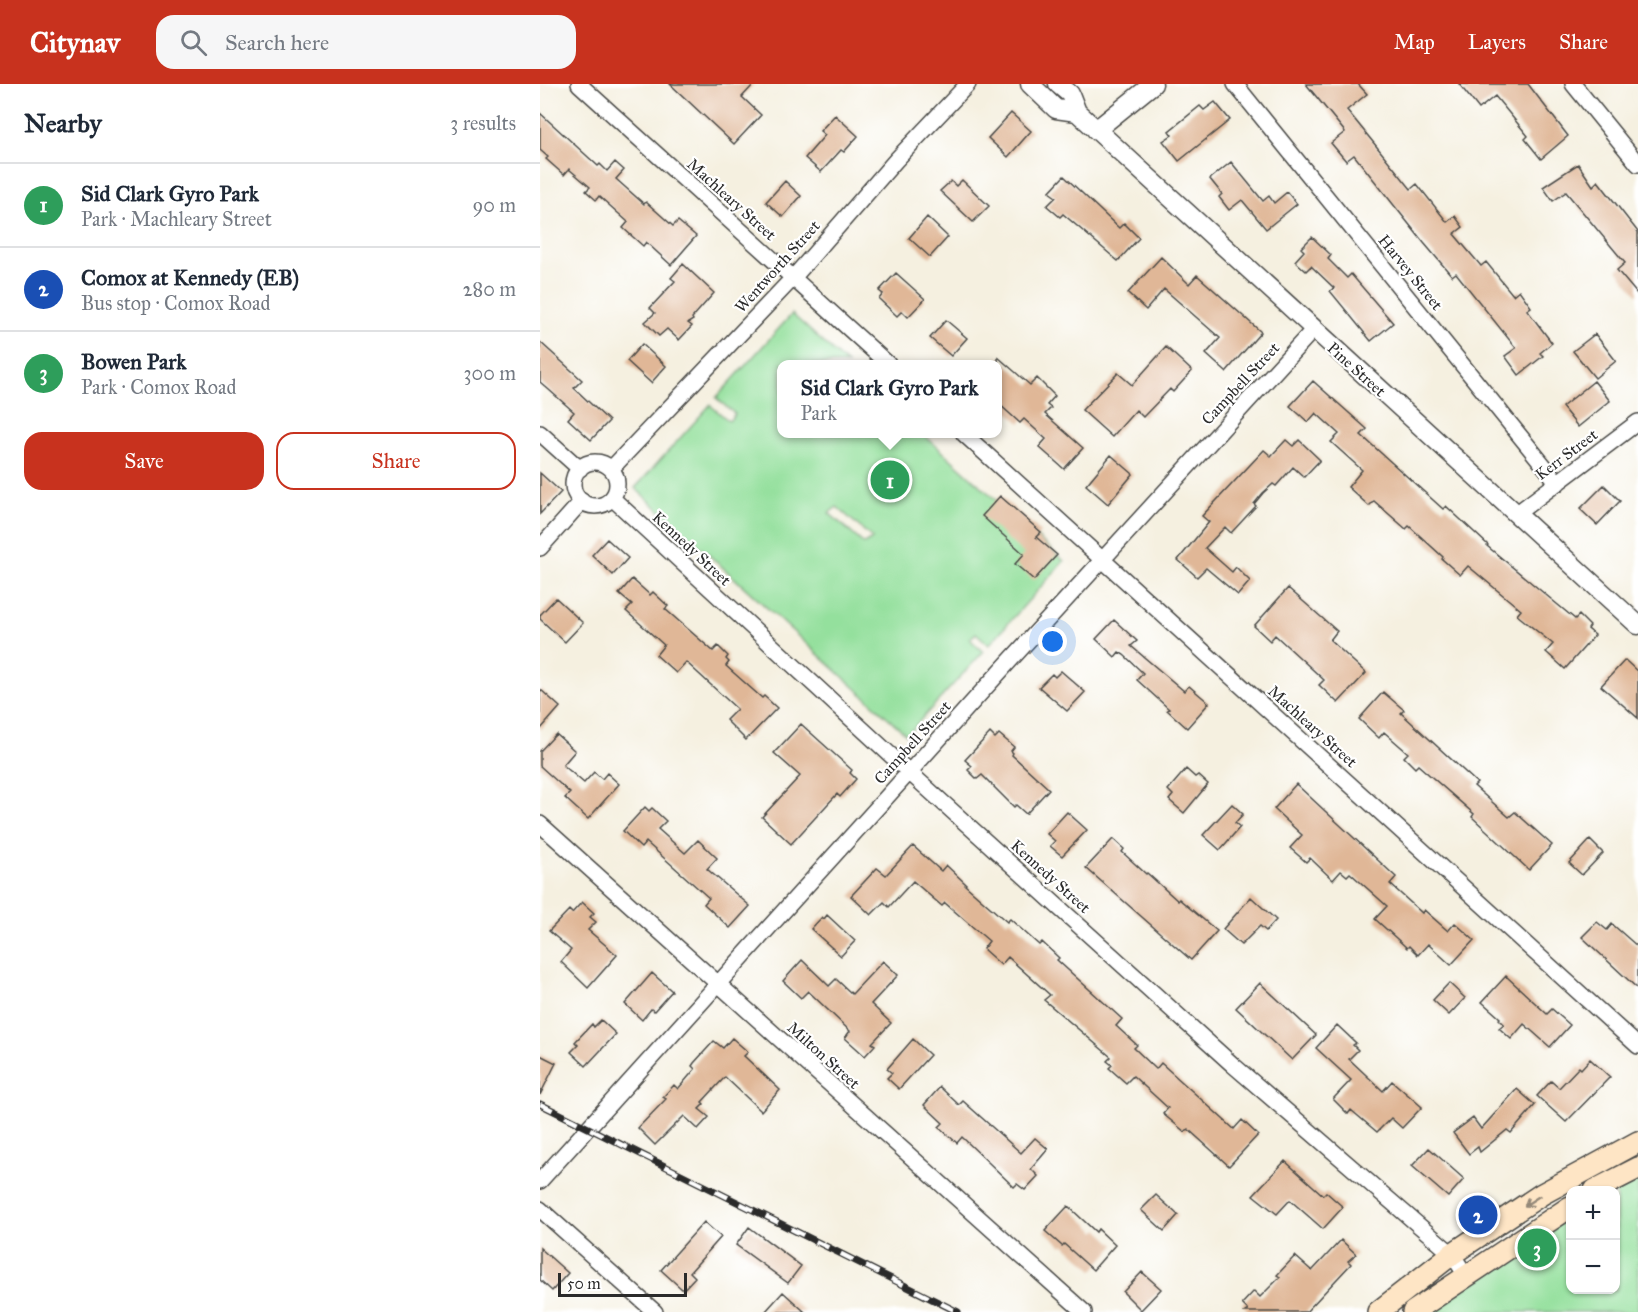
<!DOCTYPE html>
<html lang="en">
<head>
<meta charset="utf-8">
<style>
	:root { --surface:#fff; --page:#f6f6f7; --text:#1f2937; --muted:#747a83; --line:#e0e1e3; --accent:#c8321e }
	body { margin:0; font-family:"IM FELL Great Primer",serif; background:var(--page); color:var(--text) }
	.controls { position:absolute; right:18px; bottom:18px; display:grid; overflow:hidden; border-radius:12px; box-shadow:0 2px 4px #0004 }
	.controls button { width:54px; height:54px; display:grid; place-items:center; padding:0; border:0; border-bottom:2px solid var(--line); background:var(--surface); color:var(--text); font:30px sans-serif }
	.scale { position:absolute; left:18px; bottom:15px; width:129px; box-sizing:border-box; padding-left:6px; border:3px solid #2b2b2b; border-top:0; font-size:16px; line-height:21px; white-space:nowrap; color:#2b2b2b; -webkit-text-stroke:4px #fff; paint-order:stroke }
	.you { position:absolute; left:513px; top:558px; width:21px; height:21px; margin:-15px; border:4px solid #fff; border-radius:50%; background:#1a73e8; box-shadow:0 0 0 9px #1a73e833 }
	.badge { display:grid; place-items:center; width:39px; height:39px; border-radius:50%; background:var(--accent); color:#fff; font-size:20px; font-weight:700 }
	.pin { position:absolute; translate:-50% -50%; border:3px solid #fff; box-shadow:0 2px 6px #0006 }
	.popup { position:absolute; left:237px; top:276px; width:225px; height:78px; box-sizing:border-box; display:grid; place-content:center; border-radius:12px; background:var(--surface); filter:drop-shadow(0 2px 4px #0005); font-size:20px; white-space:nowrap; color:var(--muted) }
	.popup b { font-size:22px; color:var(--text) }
	.popup::after { content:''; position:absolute; left:50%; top:100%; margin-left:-12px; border:12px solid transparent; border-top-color:var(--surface) }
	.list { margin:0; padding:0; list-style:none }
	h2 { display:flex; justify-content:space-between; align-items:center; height:78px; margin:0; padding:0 24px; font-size:26px }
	h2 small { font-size:20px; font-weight:400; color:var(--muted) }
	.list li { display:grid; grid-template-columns:39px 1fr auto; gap:18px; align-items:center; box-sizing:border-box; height:84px; padding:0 24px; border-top:2px solid var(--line) }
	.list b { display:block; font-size:22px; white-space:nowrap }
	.list p { margin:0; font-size:20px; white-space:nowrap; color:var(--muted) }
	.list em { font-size:20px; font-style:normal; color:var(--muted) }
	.actions { display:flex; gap:12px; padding:18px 24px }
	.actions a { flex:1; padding:14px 0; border:2px solid var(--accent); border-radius:18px; text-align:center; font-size:21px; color:var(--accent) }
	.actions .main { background:var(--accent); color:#fff }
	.icon { flex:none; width:33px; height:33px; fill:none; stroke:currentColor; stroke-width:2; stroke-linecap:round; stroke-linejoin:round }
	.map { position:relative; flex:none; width:1098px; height:1228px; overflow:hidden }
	header { display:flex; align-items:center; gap:36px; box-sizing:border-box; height:84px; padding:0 30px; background:var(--accent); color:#fff }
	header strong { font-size:28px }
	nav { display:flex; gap:33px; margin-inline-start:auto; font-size:21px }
	.search { width:420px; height:54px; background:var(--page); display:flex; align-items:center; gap:15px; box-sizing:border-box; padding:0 21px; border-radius:18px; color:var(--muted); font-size:22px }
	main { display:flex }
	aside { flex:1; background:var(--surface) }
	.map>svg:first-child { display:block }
	.green { fill:#94e09d; stroke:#608664; stroke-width:1.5; fill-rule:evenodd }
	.building { fill:#e0b797 }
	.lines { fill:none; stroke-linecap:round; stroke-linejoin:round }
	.minor-casing { stroke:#494946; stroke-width:18 }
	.tertiary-casing { stroke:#494946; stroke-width:21 }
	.secondary-casing { stroke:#494946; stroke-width:24 }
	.minor { stroke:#fff; stroke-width:15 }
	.tertiary { stroke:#fff; stroke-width:18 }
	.secondary { stroke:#fee5c5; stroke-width:21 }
	.rail-casing { stroke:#2b2b2b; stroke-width:7 }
	.rail { stroke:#fff; stroke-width:4.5; stroke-dasharray:14; stroke-linecap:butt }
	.oneway { stroke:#948878 }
	.labels { text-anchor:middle; stroke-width:4.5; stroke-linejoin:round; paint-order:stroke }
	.street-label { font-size:16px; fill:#2b2b2b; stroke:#fff }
</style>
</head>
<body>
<header>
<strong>Citynav</strong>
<div class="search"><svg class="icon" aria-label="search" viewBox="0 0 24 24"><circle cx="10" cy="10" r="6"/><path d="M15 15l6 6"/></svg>Search here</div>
<nav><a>Map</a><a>Layers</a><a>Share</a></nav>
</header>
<main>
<aside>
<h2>Nearby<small>3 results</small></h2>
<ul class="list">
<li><span class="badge" style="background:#2e9e5b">1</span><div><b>Sid Clark Gyro Park</b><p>Park · Machleary Street</p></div><em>90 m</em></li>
<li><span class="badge" style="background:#1a4fb4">2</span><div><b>Comox at Kennedy (EB)</b><p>Bus stop · Comox Road</p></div><em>280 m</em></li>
<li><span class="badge" style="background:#2e9e5b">3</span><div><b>Bowen Park</b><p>Park · Comox Road</p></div><em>300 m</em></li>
</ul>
<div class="actions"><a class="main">Save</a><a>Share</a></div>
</aside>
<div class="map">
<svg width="1098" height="1228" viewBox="0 0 1098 1228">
	<rect width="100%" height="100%" fill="#fff"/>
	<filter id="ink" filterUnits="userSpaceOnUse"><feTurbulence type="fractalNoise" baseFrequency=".0167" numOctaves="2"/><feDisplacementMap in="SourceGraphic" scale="12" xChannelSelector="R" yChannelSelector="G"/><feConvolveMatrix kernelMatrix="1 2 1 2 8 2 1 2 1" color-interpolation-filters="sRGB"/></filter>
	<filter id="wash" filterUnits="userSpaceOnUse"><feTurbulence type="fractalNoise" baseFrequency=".008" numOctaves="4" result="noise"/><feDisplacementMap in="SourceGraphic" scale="24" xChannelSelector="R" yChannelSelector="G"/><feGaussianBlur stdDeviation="1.35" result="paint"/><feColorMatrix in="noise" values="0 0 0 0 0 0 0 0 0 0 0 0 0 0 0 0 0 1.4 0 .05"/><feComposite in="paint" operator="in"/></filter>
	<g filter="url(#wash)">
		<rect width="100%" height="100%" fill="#f5f0e0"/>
		<path class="green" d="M252,230L307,280H242V350H383L524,477L449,561L436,549L430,555L443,568L367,651L95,404L170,321L189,337L195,330L176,314ZM297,423L332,454V455L324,460L289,429Z
			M1098,1090V1228H878L1030,1118V1206H1076V1106Z"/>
		<g id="blocks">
			<path class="building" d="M130,0H214L202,13L221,31L194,60Z
				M766,0H818L827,10L807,26L871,105L877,100L907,138L915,132L923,143L914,150L941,182L946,178L973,211L979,206L991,223L987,226L1012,259L1000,269L1003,272L979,291L965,272L976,264L916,189L912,192L884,159L814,71L806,77L791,59L805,48Z
				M919,0H988L1028,52L1001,75L985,55L988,52L955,12L939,25Z
				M675,18L690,36L639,77L623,57L632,51L629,47L660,22L664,26Z
				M0,29L58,82L60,80L67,87L75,78L84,86L76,95L104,120L106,118L133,142L138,137L156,152L131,181L106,158L103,162L83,144L88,138L59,112L56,116L46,107L50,103L29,85L24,91L6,75L8,73L0,66Z
				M471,29L491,47L468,73L448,54Z
				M295,31L318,52L304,68L301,66L281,88L265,74L285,51L280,47Z
				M691,78L723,117L729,112L734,119L747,108L757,120L726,145L702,116L689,126L679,113L682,110L670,95Z
				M1038,80L1053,102L1058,97L1098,148V211L1077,186L1085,179L1026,108L1013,117L1003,103Z
				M524,92L579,144L584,139L599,154L578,177L523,130L520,133L507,122L516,113L509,108Z
				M422,96L449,122L433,138L400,107L411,97L416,102Z
				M245,97L261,112L243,133L226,118Z
				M387,133L408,153L390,173L369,154Z
				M772,153L791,171L788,175L807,194L811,190L853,239L831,257L790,207L794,204L771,182L766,187L755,177L764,167L761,164Z
				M621,173L649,200L657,191L721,248L686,288L666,270L680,254L624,205L606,226L588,209Z
				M143,180L174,209L152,234L153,236L148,239L152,242L139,256L127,245L119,252L105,238L115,229L110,224L135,197L131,194Z
				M356,189L385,215L368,233L362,227L357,232L339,215L343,210L339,207Z
				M406,236L427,254L411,272L390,254Z
				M1055,250L1076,277L1055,294L1033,267Z
				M0,258L42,296L34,304L69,337L51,356L28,335L34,328L0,298Z
				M102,260L126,282L111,299L87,277Z
				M626,263L652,287L633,308L630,305L603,333L596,326L572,353L542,326L578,289L592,301Z
				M458,273L490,301L497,294L515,312L507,321L511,324L505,330L543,364L524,385L499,363L506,355L484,335L480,339L458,319Z
				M773,297L827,345L821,351L903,425L906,422L948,461L947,462L1035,535L1039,531L1050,542L1048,545L1055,551L1025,585L1006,568L1013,560L977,531L981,526L928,482L920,491L902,475L903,473L869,442L866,445L834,417L829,422L808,403L822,386L791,358L799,350L776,329L768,338L750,322Z
				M1054,297L1070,317L1038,343L1022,323Z
				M746,356L753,362L759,356L780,376L764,393L753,383L736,402L733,400L723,409L714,420L716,422L691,449L685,443L665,464L692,488L696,483L710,497L698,511L666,484L657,493L638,476L669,438L662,432L724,366L731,372Z
				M571,371L593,390L568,420L546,401Z
				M0,389L21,408L0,430Z
				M1064,401L1080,417L1057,441L1040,425Z
				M460,412L501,448L496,453L517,471L494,496L475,480L484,470L442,432Z
				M67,455L88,474L73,491L52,471Z
				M92,495L110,511L113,508L128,522L125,525L173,567L178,562L188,572L186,575L189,578L186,582L222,614L224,612L237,624L206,656L186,636L197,625L146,578L136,589L116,571L124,561L86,527L92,521L79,510Z
				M748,504L797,547L790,556L826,589L798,619L779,601L784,596L735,551L730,557L714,542Z
				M16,514L43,539L25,558L0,535V531Z
				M574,536L597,557L591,562L644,607L649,602L669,619L647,644L627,626L629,625L597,596L603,589L584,571L579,568L575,573L556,555Z
				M1085,576L1098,588V634L1061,602Z
				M521,587L545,608L527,627L499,603L512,590L515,593Z
				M0,605L20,623L0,646Z
				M843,608L864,626L861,629L937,699L934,702L969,733L975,728L1012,761L989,786L932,733L934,730L878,681L875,684L864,673L868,669L844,648L839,654L819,635Z
				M261,640L312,686L310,689L316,695L300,713L297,710L251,760L222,733L260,692L234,669Z
				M450,649L455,654L459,650L474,663L471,667L473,669L472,671L509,705L486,730L476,721L474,723L442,691L437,695L428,686L432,682L425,676Z
				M16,650L35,667L23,681L44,699L54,688L62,695L67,689L79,700L48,735L25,714L30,709L0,682V667Z
				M646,685L655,693L658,691L668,700L644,729L629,716L633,711L628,706Z
				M756,700L856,793L850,800L882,829L884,826L908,847L915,839L934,856L911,881L888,860L878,871L869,862L867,864L835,835L847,822L810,789L807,792L801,787L793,796L770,774L766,778L750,764L762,751L734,725Z
				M692,720L703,730L695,739L700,743L680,766L663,751Z
				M105,723L109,727L112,724L126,737L118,745L145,769L158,756L177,774L167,785L210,822L190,844L164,820L169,814L106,758L101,764L83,747Z
				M527,728L547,746L522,772L510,762L515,757L507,750Z
				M573,755L584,765L582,768L606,790L607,789L638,817L639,815L677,847L651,876L546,784Z
				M1050,756L1063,769L1042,791L1029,779Z
				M373,762L401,787L406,781L426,800L425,801L467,838L470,835L499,861L502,858L519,874L517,876L582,935L576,942L597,961L594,964L616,985L621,979L694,1045L702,1036L718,1051L689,1082L648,1045L645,1048L623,1030L628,1024L593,992L586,999L569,984L572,981L567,977L571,973L504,916L510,911L468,873L461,881L443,865L449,857L405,819L402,822L373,797L349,823L344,818L331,831L311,812L337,784L346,791Z
				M711,813L736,836L726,847L720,842L701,861L683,845Z
				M42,818L54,829L50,833L56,838L48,846L77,871L48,904L21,878L31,866L9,847L29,826L32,829Z
				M287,831L315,857L301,872L271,845L282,833L284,835Z
				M1057,838L1067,846L1072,840L1098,863V905L1042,853Z
				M262,876L289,902L296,895L312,910L343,877L358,891L331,920L351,939L332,959L335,961L325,972L305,954L310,947L268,907L261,914L243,897Z
				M112,889L132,907L114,927L111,925L102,936L85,920Z
				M966,892L1007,930L1012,925L1030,941L1010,963L984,940L971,955L959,944L964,940L959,935L960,934L942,918Z
				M720,899L776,951L752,976L696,924Z
				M909,899L925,914L909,931L893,916Z
				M61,936L76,950L46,982L31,968L38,961L35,958L52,940L54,943Z
				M797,941L816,959L813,961L818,966L809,975L843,1007L852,997L882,1023L862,1044L851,1034L837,1048L811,1026L808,1030L793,1015L811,996L776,964Z
				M192,954L208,968L204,972L240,1006L221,1027L185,993L162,1018L164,1020L159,1025L169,1033L158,1045L144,1032L115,1061L98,1044L126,1015L123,1013L134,1001L138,1005L155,985L152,982L154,979L174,957L183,964Z
				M373,955L390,971L359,1005L347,994L352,989L347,985Z
				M0,971L16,979L0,1011Z
				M1050,975L1070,993L1026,1038L997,1012L1011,997L1019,1004L1039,983L1041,985Z
				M400,1003L419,1021L423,1017L481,1069L495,1054L508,1065L491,1085L498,1092L485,1106L477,1100L474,1103L422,1053L417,1059L399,1043L403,1039L384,1021Z
				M977,1005L995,1021L971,1049L967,1046L940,1068L938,1063L929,1070L913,1049L933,1034L941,1045Z
				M889,1064L924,1095L908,1113L872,1082Z
				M745,1077L783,1111L786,1108L803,1123L783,1145L750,1116L737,1130L713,1111Z
				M616,1111L638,1131L624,1147L601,1126Z
				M528,1122L556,1148L558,1145L575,1161L553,1186L524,1160L522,1162L505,1147Z
				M164,1138L181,1153L150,1188L155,1193L143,1206L121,1186Z
				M209,1143L261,1182L248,1199L196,1161Z
				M801,1156L816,1170L808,1177L811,1180L766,1228H705L708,1226L702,1220L714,1207L720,1213L740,1193L737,1191L755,1172L772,1187Z
				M0,1164L28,1189L12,1207L0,1196Z
				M602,1188L621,1205L601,1226L583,1208Z
				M243,1208L265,1228H225Z"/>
		</g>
	</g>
	<g filter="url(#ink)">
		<use href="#blocks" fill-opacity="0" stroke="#494946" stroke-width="1.5"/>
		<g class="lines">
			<g class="minor-casing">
				<path id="minor" d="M39,0L348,280
					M695,0L1018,399
					M1033,0L1098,80
					M0,349L40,385
					M424,350L1098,962
					M33 400a22 22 0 1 1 44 0a22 22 0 1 1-44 0Z
					M71,385L253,194L356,76L428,0
					M72,414L369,688L693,981L912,1170L927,1193
					M976,430L1098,338
					M0,464L42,417
					M0,740L544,1228
					M0,1097L466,581L773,246
					M0,1125L115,1228"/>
			</g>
			<g class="tertiary-casing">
				<path id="tertiary" d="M490,0L516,25L537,28
					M518,0L530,10L537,28L1098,541
					M556,46L613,0"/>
			</g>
			<g class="secondary-casing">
				<path id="secondary" d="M1055,1106L1098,1084
					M838,1228L912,1170L1002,1110L1098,1058
					M873,1228L1030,1123"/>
			</g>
			<use href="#minor" class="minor"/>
			<use href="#tertiary" class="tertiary"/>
			<use href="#secondary" class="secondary"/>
			<g class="rail-casing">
				<path id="rail" d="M0,1020L418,1228"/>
			</g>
			<use href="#rail" class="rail"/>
		</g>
		<defs><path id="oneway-shaft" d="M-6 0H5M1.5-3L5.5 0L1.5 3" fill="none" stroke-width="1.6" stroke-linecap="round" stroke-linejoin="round" transform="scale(1.5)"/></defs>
		<use class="oneway" href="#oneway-shaft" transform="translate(992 1117) rotate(147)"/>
	</g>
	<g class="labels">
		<g class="street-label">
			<text transform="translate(192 115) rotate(42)" y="6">Machleary Street</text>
			<text transform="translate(237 182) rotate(-48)" y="6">Wentworth Street</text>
			<text transform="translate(871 188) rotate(51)" y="6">Harvey Street</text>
			<text transform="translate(817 285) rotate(42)" y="6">Pine Street</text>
			<text transform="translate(700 299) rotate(-47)" y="6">Campbell Street</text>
			<text transform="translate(1026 370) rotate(-37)" y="6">Kerr Street</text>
			<text transform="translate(152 464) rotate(43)" y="6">Kennedy Street</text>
			<text transform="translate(773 642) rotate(42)" y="6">Machleary Street</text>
			<text transform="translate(372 658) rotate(-48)" y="6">Campbell Street</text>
			<text transform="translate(511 792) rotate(42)" y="6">Kennedy Street</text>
			<text transform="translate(284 971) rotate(42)" y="6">Milton Street</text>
		</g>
	</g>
</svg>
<div class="controls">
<button>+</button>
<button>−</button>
</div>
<div class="scale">50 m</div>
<div class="you"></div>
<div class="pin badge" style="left:350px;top:396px;background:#2e9e5b">1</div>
<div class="popup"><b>Sid Clark Gyro Park</b>Park</div>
<div class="pin badge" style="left:938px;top:1131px;background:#1a4fb4">2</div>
<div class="pin badge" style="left:997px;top:1164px;background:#2e9e5b">3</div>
</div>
</main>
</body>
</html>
